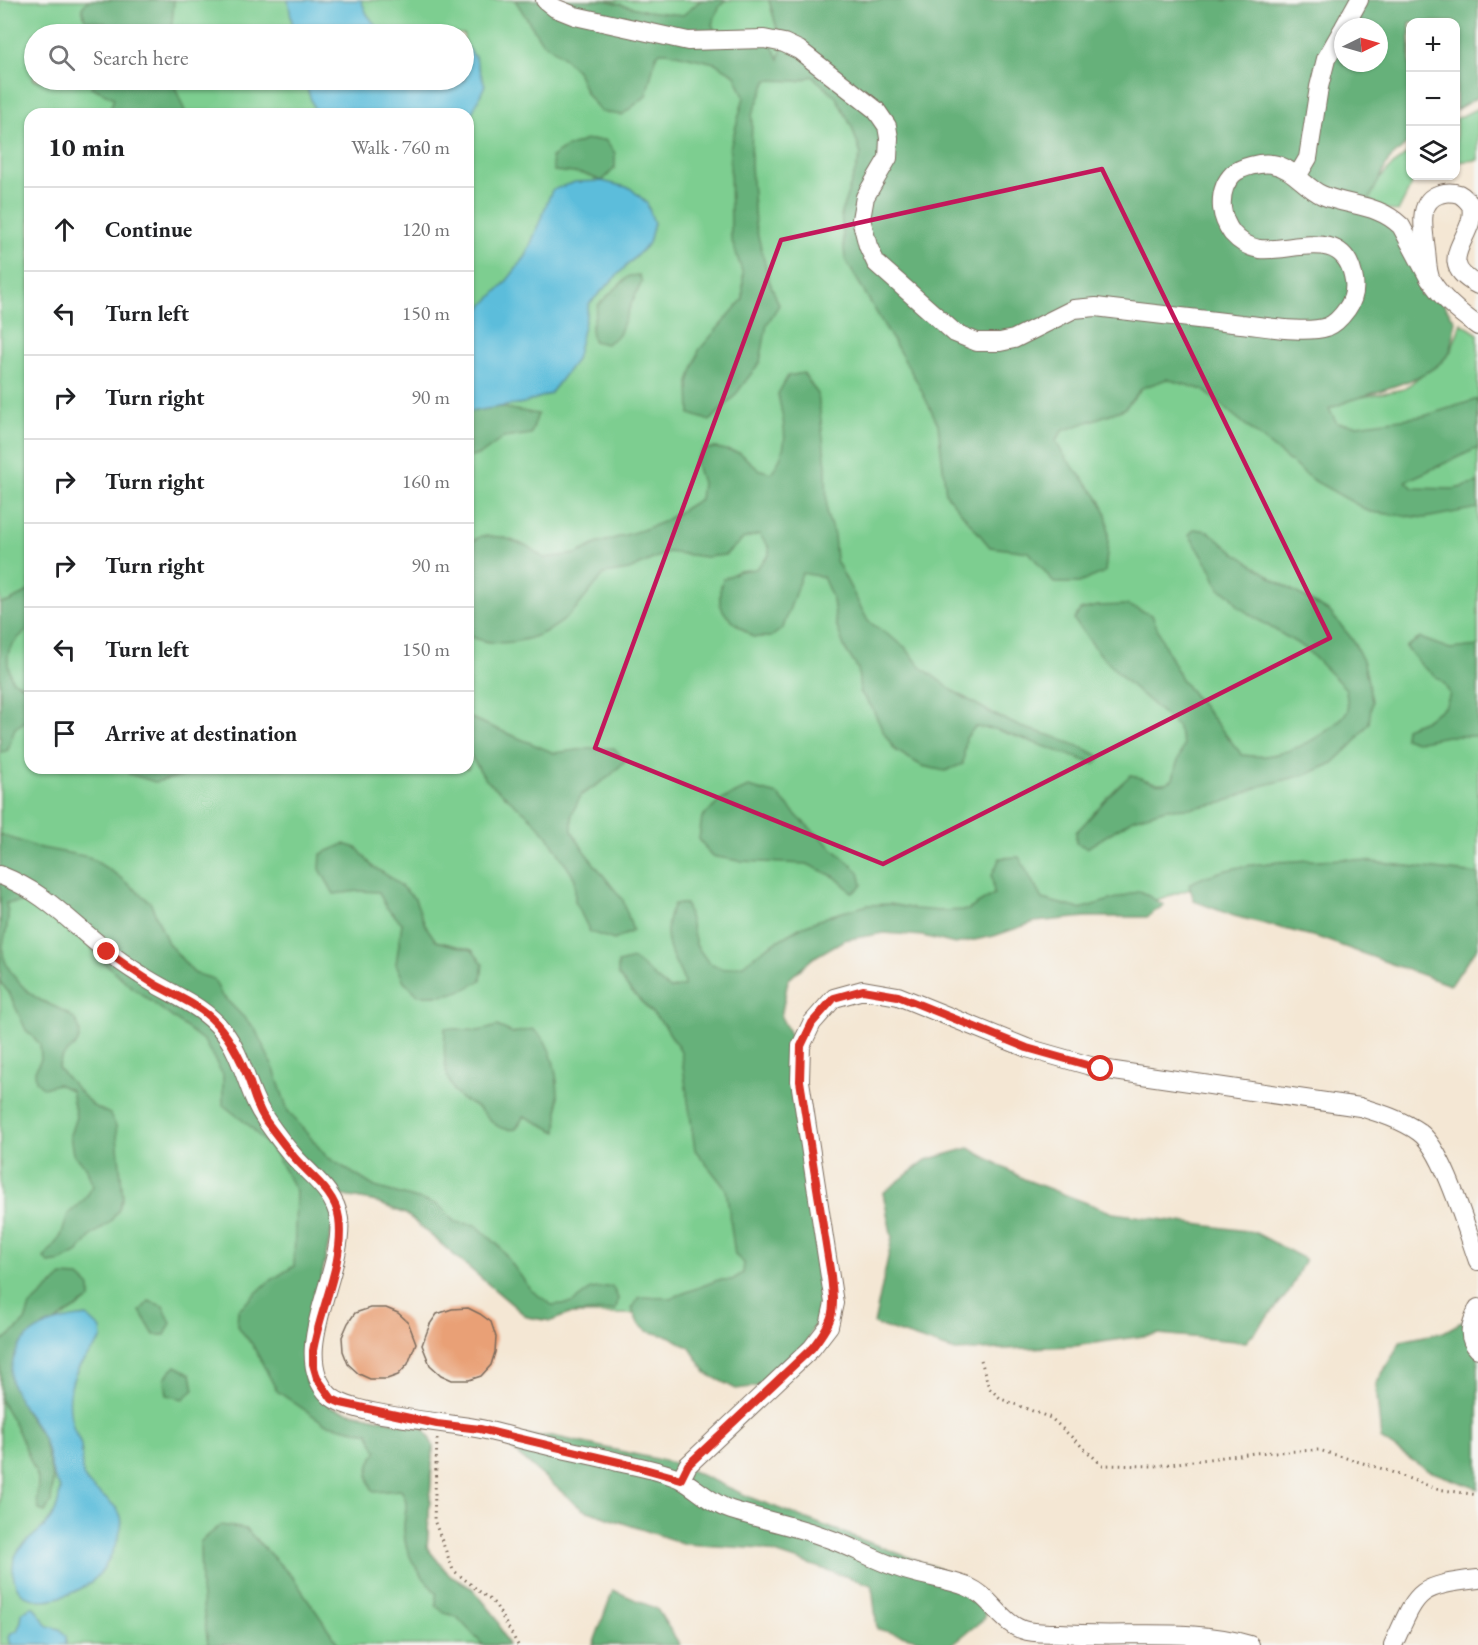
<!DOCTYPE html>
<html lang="en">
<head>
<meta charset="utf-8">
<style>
	:root { --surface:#fff; --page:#f2f2f2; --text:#202124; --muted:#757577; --line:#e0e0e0 }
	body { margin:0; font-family:"EB Garamond",serif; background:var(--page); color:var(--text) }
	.controls { position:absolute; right:18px; top:18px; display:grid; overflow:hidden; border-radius:12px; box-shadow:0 2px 4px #0004 }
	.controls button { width:54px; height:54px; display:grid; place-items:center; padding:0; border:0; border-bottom:2px solid var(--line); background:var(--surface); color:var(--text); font:30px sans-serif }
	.compass { position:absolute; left:1334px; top:18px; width:54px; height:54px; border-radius:50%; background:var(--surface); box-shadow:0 2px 4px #0004; rotate:85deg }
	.stop { position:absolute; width:18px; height:18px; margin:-14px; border:4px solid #d93025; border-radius:50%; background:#fff }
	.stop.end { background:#d93025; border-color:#fff; box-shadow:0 2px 6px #0008 }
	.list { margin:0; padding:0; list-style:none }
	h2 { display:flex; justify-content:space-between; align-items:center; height:78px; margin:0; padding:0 24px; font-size:26px }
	h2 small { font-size:20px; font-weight:400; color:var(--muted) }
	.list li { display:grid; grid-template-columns:39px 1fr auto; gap:18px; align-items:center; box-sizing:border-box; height:84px; padding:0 24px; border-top:2px solid var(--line) }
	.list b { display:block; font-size:22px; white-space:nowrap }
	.list em { font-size:20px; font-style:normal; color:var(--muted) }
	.icon { flex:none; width:33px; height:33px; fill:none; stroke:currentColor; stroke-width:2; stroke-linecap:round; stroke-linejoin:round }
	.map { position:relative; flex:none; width:1478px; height:1645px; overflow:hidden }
	.search { position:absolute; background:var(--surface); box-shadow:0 2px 4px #0004; left:24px; top:24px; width:450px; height:66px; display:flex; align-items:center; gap:15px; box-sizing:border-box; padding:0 21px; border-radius:33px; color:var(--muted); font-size:22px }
	.panel { position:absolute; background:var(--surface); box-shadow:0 2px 4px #0004; left:24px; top:108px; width:450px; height:666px; border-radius:18px }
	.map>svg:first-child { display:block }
	.green { fill:#7dce90; stroke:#5c7c57; stroke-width:1.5; fill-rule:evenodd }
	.forest { fill:#66b17a; stroke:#506e4c; stroke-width:1.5; fill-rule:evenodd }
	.water { fill:#5cbddb; stroke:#4c747c; stroke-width:1.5 }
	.building { fill:#e9a076 }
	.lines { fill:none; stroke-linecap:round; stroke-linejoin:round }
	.minor-casing { stroke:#7c6c5e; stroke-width:20 }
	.path { stroke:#7c6c5e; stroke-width:3; stroke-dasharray:1.5 4.5; stroke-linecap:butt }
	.minor { stroke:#fff; stroke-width:18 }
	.route { stroke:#d93025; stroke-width:8 }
	.marked { fill:none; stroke:#c2185b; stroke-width:4.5; stroke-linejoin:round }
</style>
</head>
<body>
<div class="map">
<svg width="1478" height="1645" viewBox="0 0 1478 1645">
	<rect width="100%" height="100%" fill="#f6f6f2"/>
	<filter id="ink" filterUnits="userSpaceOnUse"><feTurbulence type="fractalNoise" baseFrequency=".0167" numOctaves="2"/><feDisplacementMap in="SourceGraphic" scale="12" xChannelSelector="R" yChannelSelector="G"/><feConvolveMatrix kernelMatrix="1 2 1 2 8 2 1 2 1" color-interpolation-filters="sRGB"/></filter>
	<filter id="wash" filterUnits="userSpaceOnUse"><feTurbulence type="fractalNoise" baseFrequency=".008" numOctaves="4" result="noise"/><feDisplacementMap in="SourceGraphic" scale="24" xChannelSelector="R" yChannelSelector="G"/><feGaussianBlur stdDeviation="1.35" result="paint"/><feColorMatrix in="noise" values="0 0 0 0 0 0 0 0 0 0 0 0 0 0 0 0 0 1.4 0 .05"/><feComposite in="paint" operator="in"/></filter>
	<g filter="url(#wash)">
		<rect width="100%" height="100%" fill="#f4e7d4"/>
		<path class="green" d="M0,0H769L782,46L836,97L852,127L861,155L841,213L884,323L915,378L1141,374L1347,400L1404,389L1451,351L1461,323L1478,334V881L1276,861L1153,901L1008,916L883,919L772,976L812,1298L675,1314H569L551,1321L527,1317L406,1214L373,1201L339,1195L311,1326L306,1381L332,1408L425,1429L433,1446L427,1548L450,1576L473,1589L495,1616L508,1645H0ZM34,34H464V80H34ZM30,114H468V768H30Z
			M1478,108V160L1456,162V119Z
			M1410,151V176H1416L1398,212L1381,208L1364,196L1393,165Z"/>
		<path class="forest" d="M88,0H174L171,34H119L105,23L85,20L82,8Z
			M515,0H605L647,11L683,15L701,0H726L720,6L712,24L716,33C732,30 756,27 768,41C773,46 776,53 779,59L782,46L769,0H1478V97L1456,110V22H1410V141L1389,160L1369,200L1402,242L1455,321C1454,330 1454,345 1449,353C1429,384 1362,392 1329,409L1337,423L1357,425L1424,416L1478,399V448L1406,481L1413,488L1454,489L1478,483V508L1425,518L1370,512L1311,479L1203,390L1167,379L1142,388L1124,409L1062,431L1056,441C1066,464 1087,480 1101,502C1113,521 1107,551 1105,572L1079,583H1054L1029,552L990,547L946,494L938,424L915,378L845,259L841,213L861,154L852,127L836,97L812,76L799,81L767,80L752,115L751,166L755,224L769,280L779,305L767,324L760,362L733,398L710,421L690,414L689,382L699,350L743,299V274L731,238L730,148L744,97L735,75L715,63L667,52H660L656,56L646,96L622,115L601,112L586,93L577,71L561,55L541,41ZM1343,27H1379V63H1343Z
			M95,80H172L186,114H106L109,112L114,98L91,87Z
			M586,140H605L615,153V168L602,181L584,174L554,171L551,157L565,148Z
			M639,275L642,282L631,304L619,335L606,344L593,341L591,329L598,305L629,276Z
			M803,373L818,394L826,466L827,515L834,535L836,560L868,621L905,647L921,667L955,692L993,714L1021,727L1052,736L1083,748L1101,757L1094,764L995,729L975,727L966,738L963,764L945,771L922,766L895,750L884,733L871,706L860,692L858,669L845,649L836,624L833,600L823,577L802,573L783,628L771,637H753C729,618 712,612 723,579L739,571L756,569L769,555V547L759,534L743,539L725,555L706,557L668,552L629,570L604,574C575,610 561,634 513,642C497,644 483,643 468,635V544L481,536L502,537L527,546L544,558L576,554L596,544L645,529L663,522L700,499L702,483L695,461L704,449L716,448L740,453L758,469L771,473C792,446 784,425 778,394L788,376Z
			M499,407L538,414L531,434L503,438L481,454L468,458V412Z
			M1194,529L1208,531L1227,547L1278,582L1330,612L1352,639L1364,663L1372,701L1369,723L1353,744L1333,763L1308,774L1261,786L1222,803L1191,808L1166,809L1133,819L1087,848L1076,843V832C1096,813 1109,792 1131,775C1146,779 1161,789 1173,779L1176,766L1184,745L1177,726L1125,680L1100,654L1074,620L1080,610L1098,606L1127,605L1152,615L1163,642L1181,679L1242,755C1250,756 1259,757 1266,756C1296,752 1329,734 1348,711L1346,689L1305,648L1257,619L1239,607L1231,595L1219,589L1211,569L1189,535Z
			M30,590V628C8,645 3,653 12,680L30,689V718L15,728L8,750L0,753V603L9,602Z
			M1420,638L1450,649L1478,646V736H1447L1416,742L1404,738L1405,728L1425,720L1445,707L1450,694L1443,682L1422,666L1406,647Z
			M471,718L554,753L585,749L614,748L625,761L609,777L581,795L572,814V831L584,851L623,900L633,931L614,940L590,932L575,901V879L547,835L529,816L485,779L468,751V719Z
			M126,768H198L188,775L155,782L129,774Z
			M748,787L778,795L799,818L859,872L862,885L853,893L835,877L807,864L740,861L711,856L699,839L702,817L723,799Z
			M0,834L36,847L89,857L116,874L150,902L168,943L194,973L214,979L221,994L255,1029L274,1069L288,1111L327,1157L375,1187L439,1205L455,1222L476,1225L498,1245L531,1290L552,1305L572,1303L591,1289L612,1286L618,1298L616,1310L569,1314L551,1321L527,1317L406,1214L373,1201L339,1195L311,1326L306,1381L332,1408L425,1429L433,1446L427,1548L450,1576L473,1589L495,1616L508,1645H483L457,1617L445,1613L436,1606V1593C419,1573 405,1557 404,1531C403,1513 411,1506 401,1490L374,1492C364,1478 368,1464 377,1451L368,1433L324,1423L277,1391L252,1344L237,1326L238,1310L268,1282L294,1266L296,1191L275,1154L251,1127L223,1105V1075L204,1041L133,988L102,961L71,923L30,902L6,903C7,907 8,913 8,917C8,931 0,944 4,958C10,975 25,991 40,1000C55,1008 85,1015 79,1039C77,1047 69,1050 64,1055C61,1058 59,1064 58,1068L93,1106L110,1114L116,1126L123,1197L118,1211L110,1222L91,1236L78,1252L62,1261L49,1263L44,1258L61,1236L68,1214L84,1200L93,1186L86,1167L73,1154L70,1135L76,1117L71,1090L57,1084L44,1088L36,1081L35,1071L41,1059L40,1044L26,1030L9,993L0,982Z
			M344,844L357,848L372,866L393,879L415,899L425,925L436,941L472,950L483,964L481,980C460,995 443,996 418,995L404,981L396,964L402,923L386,907L379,892L359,891L334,894L320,869L321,854Z
			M1019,857L1042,899L1080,909L1140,891L1164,905L1147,917H1086L1035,922L994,936L955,944L923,936L884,933L844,940L813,958L788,980L781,1017L793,1040L829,1279L822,1308L802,1352L760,1386L736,1389L707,1374L690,1348L671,1337L647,1331L638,1323L632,1309L639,1297L671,1298L718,1280H732L743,1273L744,1263L735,1255L726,1189L695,1150L681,1052L665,1026L630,990L618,975V963L633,959C647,968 656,981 670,989L684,986C684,977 680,973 676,964C665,943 664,925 674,904H686L696,945L708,962L723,969L743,965L767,947L801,927L832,915L868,905L890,904L915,909L940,911L968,910L994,894L992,875L1000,858Z
			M1346,859L1478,874V947L1450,985L1320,938L1234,916L1194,901L1189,884C1236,860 1294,861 1346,859Z
			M497,1026L513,1033L533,1029C537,1033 544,1038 546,1043C560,1069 559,1104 557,1132L524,1116L516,1129C497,1132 494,1122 481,1111C475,1104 463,1102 458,1096C442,1078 444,1049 445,1028L479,1031Z
			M969,1148L1024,1179L1113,1213L1254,1232L1305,1259L1289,1292L1246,1342L1158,1334L1074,1346L955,1351L874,1324L892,1238L883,1193L926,1160Z
			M62,1276L79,1277L90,1287V1299L53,1323L43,1326L24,1410L43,1438L53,1479L51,1502L45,1512L39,1510L37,1500L38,1478L18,1431L0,1399V1342L11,1335L25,1321L30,1306Z
			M149,1301L163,1306L171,1323L165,1335H154L140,1311Z
			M1470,1317L1478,1321V1489L1427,1470L1381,1439L1376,1384L1401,1341L1444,1332Z
			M176,1366L191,1374L194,1390L183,1399L167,1395L165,1377Z
			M496,1436H552L674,1463L754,1499L966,1579L983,1599L985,1618L951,1645H940L877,1629L872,1585L763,1549L685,1544L582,1509Z
			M221,1525L246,1529L294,1579L339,1645H208L201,1590L200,1542Z
			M613,1590L657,1609L680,1645H593Z"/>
		<path class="water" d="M288,0H361L367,14L380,31C401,35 422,32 444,34H294Z
			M464,42L475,57L485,85L473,111L468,115L316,114L304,80H464Z
			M602,181L630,188L647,203L654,223L649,243L589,304L576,360L550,394L524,403L468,412V321L505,283L526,256L552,190L575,182Z
			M87,1316L101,1329L102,1338C95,1349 85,1357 79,1367C68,1385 67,1409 74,1429C76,1434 80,1440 81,1446C83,1455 80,1469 84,1477C90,1492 117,1501 121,1517C125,1530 109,1561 101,1572C95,1580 85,1587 76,1591C51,1603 15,1608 13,1571C11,1544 38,1538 51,1518C58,1509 59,1499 60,1488C48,1471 51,1453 42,1436C32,1419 18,1403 12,1384C9,1375 11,1369 13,1361C21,1328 57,1319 87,1316Z
			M30,1607H34L48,1626L60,1629L66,1636V1645H11L9,1638L11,1633L17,1631L21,1621L22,1613Z"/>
		<g id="blocks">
			<path class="building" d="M370,1308H386L398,1313L408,1322L416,1343L408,1364L398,1375L387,1379H370L359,1374L348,1364L343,1351L342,1337L348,1323L355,1313Z
				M468,1308L480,1314L491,1322L496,1337L495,1352L491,1365L481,1376L469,1380H452L441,1375L430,1365L422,1345L430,1324L437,1314L452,1309Z"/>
		</g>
	</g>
	<g filter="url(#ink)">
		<use href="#blocks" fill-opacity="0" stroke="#7c6c5e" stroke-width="1.5"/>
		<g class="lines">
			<g class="minor-casing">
				<path id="minor" d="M545,0L555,8L575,16L688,41L764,39L784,43L799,50L876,110L887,126L889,138L888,158L865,197L861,219L868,246L876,263L955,333L977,342H1000L1014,339L1074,309L1096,307C1144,313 1192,318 1241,324C1263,326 1305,334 1327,327C1335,324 1342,316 1347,309C1354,299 1356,287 1353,275C1342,226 1290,253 1259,249C1248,247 1239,241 1232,233C1227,226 1223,217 1222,208C1221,196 1224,183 1233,174C1241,167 1261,162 1272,164C1293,167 1304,187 1322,195C1350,207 1377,203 1401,226L1430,280
					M1344,27L1359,0
					M1298,175L1308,158L1319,87L1326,59L1343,29
					M1478,285C1430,261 1478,236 1471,206C1469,202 1463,196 1459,194C1453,192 1446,192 1440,194C1416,201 1424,231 1426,250C1427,260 1427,274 1432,282C1443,300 1461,314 1478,326
					M0,875C48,894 68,921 107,951C118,960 130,968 141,975C169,994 202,1004 223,1031C244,1057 247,1093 266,1120C275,1133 286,1148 297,1160C313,1177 336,1194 339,1219C345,1272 287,1353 329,1395C350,1416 448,1422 481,1429C500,1433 519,1439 537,1443C564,1450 592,1455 618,1462C635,1466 668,1472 682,1480C699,1490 712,1504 731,1510C763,1520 796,1526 827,1538C851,1546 872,1559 896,1567C919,1576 945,1578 968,1587C991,1596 1002,1626 1027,1631C1037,1633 1049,1633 1060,1633C1123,1638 1190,1627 1250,1645
					M1478,1308C1472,1322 1465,1336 1478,1349
					M681,1479L688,1465L812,1348L829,1326L834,1303L800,1081L801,1046L812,1023L834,998L863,990L898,996L1027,1048L1101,1069L1360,1107C1380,1113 1402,1120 1419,1132C1444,1150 1467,1231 1478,1261
					M1393,1645C1418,1590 1416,1586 1478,1579"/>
			</g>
			<path class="path" d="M981,1360L989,1388L1001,1399L1051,1418L1102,1465L1155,1466L1254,1453L1319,1450L1383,1469L1437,1489L1478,1495
				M437,1439L434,1520L453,1570L495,1604L518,1645"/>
			<use href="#minor" class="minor"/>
		</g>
	</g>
	<g class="lines" filter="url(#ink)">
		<path class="route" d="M107,952C123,963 139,975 156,985C174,995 195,1003 211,1018C229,1035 241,1059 250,1083C254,1096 258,1109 266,1121C275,1133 284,1145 294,1157C309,1175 335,1191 339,1218C345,1262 320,1308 313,1351V1364L317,1378L332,1399L341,1403L437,1424L480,1429L623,1463L681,1479L688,1465L812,1348C835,1319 835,1312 831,1276L800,1081L801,1046L812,1023L834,998L863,990L898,996L1027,1048L1101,1069"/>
	</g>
	<path class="marked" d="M1102,169L1330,638L883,864L595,748L781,240Z"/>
</svg>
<div class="controls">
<button>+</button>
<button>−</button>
<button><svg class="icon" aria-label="layers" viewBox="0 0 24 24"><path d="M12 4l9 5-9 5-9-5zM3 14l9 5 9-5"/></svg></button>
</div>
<svg class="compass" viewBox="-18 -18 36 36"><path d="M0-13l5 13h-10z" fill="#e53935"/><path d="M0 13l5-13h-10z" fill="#757577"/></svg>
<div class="stop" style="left:1101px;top:1069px"></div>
<div class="stop end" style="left:107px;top:952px"></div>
<div class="search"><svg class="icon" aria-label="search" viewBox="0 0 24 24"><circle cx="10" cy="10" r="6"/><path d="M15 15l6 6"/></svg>Search here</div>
<section class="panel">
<h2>10 min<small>Walk · 760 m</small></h2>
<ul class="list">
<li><svg class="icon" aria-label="ahead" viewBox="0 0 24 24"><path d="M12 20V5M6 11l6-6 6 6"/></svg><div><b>Continue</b></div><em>120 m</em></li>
<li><svg class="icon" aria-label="left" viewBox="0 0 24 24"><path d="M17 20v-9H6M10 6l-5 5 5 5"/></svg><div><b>Turn left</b></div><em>150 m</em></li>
<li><svg class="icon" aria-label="right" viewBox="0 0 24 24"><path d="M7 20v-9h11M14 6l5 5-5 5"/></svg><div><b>Turn right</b></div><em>90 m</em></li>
<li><svg class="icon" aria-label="right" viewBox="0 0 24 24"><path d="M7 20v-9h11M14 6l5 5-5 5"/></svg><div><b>Turn right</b></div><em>160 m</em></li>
<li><svg class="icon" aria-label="right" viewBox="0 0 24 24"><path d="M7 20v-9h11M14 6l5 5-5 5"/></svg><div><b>Turn right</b></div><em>90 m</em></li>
<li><svg class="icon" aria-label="left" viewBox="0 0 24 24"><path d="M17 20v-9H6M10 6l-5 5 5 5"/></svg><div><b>Turn left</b></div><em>150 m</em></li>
<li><svg class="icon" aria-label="arrive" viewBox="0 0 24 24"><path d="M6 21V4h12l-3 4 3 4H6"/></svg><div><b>Arrive at destination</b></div></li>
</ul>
</section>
</div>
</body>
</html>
